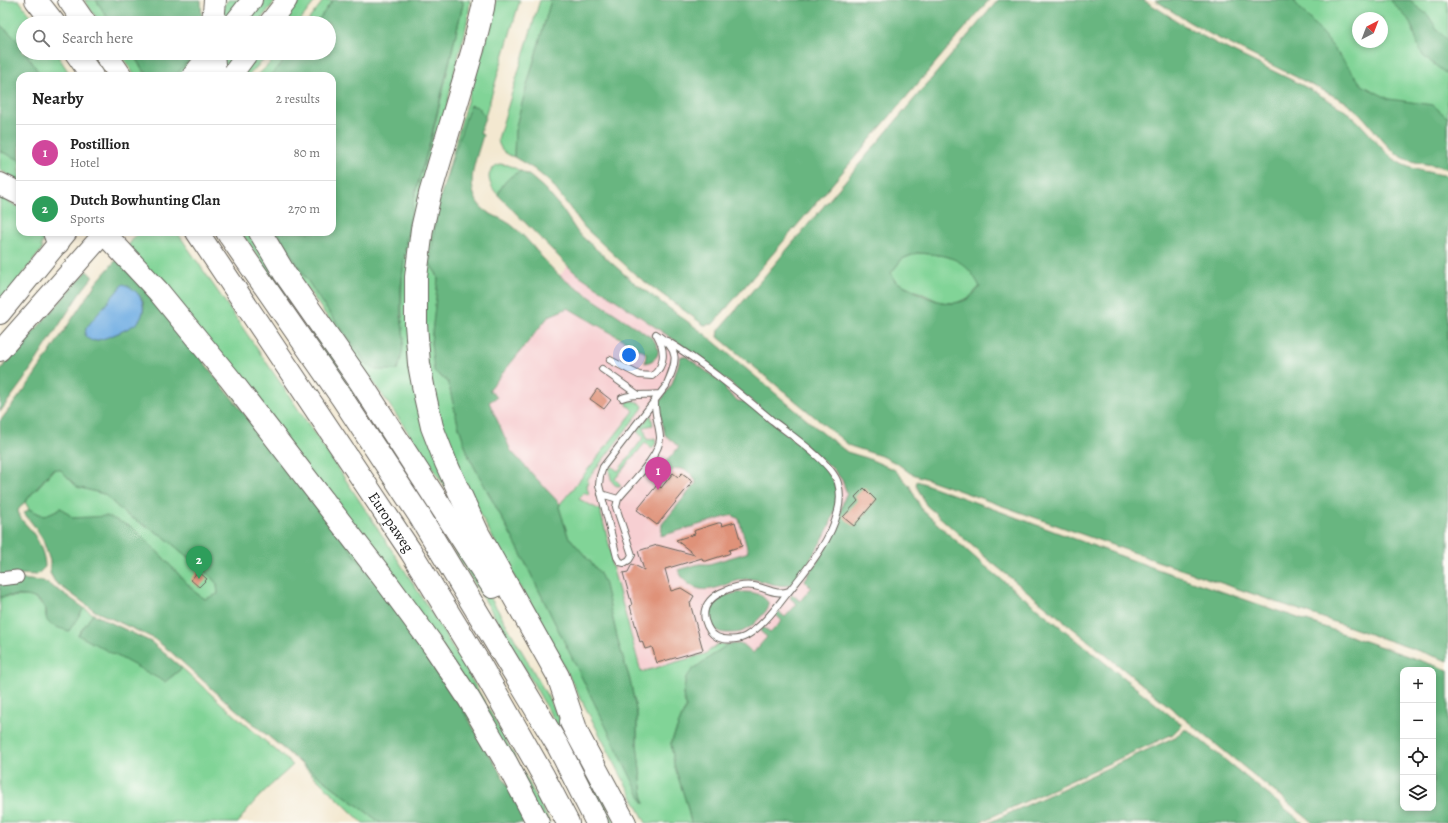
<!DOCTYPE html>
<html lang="en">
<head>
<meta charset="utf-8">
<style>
	:root { --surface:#fff; --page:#f6f6f6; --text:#222; --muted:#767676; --line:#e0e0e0; --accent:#1f6fb2 }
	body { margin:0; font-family:Alegreya,serif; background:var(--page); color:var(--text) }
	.controls { position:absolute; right:12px; bottom:12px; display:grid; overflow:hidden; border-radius:8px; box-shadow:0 2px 6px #0003 }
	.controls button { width:36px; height:36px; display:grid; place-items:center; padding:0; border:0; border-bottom:1px solid var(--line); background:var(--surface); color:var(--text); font:20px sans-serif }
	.compass { position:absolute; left:1352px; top:12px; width:36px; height:36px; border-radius:50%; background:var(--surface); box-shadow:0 2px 6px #0003; rotate:42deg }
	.you { position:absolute; left:629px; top:355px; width:14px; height:14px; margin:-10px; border:3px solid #fff; border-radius:50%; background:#1a73e8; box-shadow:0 0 0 6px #1a73e833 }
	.badge { display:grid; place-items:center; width:26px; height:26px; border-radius:50%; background:var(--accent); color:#fff; font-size:13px; font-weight:700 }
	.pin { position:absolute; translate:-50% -33px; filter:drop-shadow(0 1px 2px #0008) }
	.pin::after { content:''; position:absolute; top:21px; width:14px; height:12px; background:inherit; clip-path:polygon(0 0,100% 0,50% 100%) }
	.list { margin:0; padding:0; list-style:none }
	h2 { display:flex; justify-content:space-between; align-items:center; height:52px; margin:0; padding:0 16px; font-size:17px }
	h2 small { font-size:13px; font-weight:400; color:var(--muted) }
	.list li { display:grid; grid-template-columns:26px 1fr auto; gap:12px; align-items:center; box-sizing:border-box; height:56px; padding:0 16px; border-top:1px solid var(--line) }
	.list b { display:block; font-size:15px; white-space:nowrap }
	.list p { margin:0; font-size:13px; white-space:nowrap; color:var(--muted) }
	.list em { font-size:13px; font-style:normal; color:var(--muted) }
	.icon { flex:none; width:22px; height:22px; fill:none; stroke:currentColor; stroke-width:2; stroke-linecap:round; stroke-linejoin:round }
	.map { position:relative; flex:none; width:1448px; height:823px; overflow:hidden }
	.search { position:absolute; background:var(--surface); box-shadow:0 2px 6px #0003; left:16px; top:16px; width:320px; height:44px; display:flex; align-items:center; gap:10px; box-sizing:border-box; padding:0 14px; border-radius:22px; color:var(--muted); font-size:15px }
	.panel { position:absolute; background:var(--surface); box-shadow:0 2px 6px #0003; left:16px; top:72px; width:320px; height:164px; border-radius:12px }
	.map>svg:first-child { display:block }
	.built { fill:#f7cfd2 }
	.green { fill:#81d497; stroke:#4e785a; fill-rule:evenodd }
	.forest { fill:#68b680; stroke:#42694e; fill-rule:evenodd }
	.water { fill:#71aee3; stroke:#466580 }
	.building { fill:#df9279 }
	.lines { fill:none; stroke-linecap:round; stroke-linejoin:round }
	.lane-casing { stroke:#67635b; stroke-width:8 }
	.street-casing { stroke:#67635b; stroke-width:15 }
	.primary-casing { stroke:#67635b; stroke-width:22 }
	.highway-casing { stroke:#67635b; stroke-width:24 }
	.lane { stroke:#fff; stroke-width:6 }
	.street { stroke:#fff; stroke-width:13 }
	.primary { stroke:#fff; stroke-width:20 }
	.highway { stroke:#fff; stroke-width:22 }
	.labels { text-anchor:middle; stroke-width:3; stroke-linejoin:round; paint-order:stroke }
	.street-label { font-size:15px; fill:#1c1c1c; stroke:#fdfcf7 }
</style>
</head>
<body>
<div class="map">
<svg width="1448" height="823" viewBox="0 0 1448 823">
	<rect width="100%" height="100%" fill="#fdfcf7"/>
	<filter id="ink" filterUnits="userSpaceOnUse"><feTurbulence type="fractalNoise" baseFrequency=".025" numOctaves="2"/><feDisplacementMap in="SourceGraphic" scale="8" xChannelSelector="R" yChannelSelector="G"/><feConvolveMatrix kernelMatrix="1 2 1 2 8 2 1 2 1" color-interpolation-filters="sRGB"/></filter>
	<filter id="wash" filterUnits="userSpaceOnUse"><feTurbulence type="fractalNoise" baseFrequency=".012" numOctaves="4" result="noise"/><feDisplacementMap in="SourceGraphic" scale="16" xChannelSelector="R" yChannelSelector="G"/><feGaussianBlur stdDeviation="0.9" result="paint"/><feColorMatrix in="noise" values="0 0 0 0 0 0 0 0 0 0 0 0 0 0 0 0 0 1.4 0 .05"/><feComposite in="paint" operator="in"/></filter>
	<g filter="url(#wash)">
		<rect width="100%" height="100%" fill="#f3e8d0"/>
		<path class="built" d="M572,261L889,503L736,678L625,695L468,386Z"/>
		<path class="green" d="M0,0H19L35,23H23V49L13,36L0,25Z
			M84,0H96L111,23H100Z
			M228,0H242L225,23H223L224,5Z
			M262,0H276L258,23H246Z
			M300,0H316L298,23H282Z
			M324,0H333L316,23H306Z
			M462,0H470L469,12L465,33L456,65L409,277L454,500L395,413L292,267L272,232H277L322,303L359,352L365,363L404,339C398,288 404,241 416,191C420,174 426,158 431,141C442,96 452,50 463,4Z
			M496,0H520L485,117L478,107L431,266L436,273L438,279L431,343L441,377L448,381L458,424L469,457L518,548L644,803L637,744V715L630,680L619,645L604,582L599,572L568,536L559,507L560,504L571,491L634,411L627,405V402C631,399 640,402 643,406L642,409L588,479L587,488L589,494L588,495L584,492L579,499L600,510L613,559L611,562L641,672L705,654L718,644H728L706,660L686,678L683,695L686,707L671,743L674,764L687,805L691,823H646L570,678L477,509L447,444L425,359V255L465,108L494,16Z
			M540,0H551L519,114L515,131L514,157C505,154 499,149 498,139Z
			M1162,0H1448V135ZM1358,18H1382V42H1358Z
			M26,53H56L71,76H41Z
			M120,53H132L144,72L152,76H135Z
			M195,53H201L182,76H175Z
			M224,53H238L224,74L223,55Z
			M258,53H270L248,76H239Z
			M280,53H291L270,76H257Z
			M0,151L20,160V182L0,170Z
			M499,164L508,165L521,171C510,175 502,184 498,195C488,184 484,171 499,164Z
			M0,197L20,208V232H44L45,242H42L41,247L43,248L0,304Z
			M138,232H177C268,365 361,498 446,636C483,697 517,760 550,823H546L126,249Z
			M241,232H253C327,345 402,457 474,571C525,653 571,738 616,823H610C565,740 520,657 470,576C399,458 318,346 241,232Z
			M917,253C936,254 960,255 972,272C975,277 978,282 980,286L970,297L956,303L940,302L895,281L891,273L902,259Z
			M650,415H651L653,425L644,427L647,440L655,438L656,443L652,449L645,443L615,479L621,485L619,486C611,486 611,477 609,470L611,466L618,471L644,437L637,432Z
			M54,469L61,470L77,487L104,494L125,514L163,536L211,577L217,584L218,595L205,599L196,593L156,550L73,518L61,508L44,516L29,509L25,502Z
			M30,596C40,602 46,605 46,617L68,631L84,608L93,614L78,635L170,678L182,668L223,705L293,765C274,783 252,800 238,823H0V597Z
			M297,760L381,823H363Z"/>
		<path class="forest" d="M96,0H201L202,23H111Z
			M333,0H462L463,4L430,142L416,190L406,242L401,288V315L404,339L401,359L397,370H376L365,363L359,352L322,303L277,232H332V76H270L291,53H329V23H316Z
			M551,0H989L713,324L704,325L637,276L585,228L551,183L534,169L514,157L515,131L519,114Z
			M998,0H1143C1165,12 1184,27 1206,38C1250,62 1299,80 1341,108C1364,122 1376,147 1398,162C1410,170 1434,173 1448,176V661L1157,561L910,473L898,464L884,457L850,446L718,337L719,330ZM917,253C948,255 965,257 980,287C977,290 973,295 969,298C945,313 917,291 895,281L891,273L902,259Z
			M1155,0H1293L1326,38L1362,85L1389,99L1433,105L1448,118V169C1433,163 1414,165 1400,156C1384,146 1374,128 1360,114C1356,110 1350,106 1346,102L1210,34L1184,19Z
			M1390,0H1410L1417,7L1428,15L1439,32L1448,40V75L1423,56L1418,45L1413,29L1408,19Z
			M0,25C8,32 23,42 23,53H26L41,76H20V160L0,151Z
			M132,53H195L175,76C145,76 148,78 132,53Z
			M470,105L478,107L485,117L480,133L483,135C478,154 467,177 475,197C481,214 497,215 510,224C529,238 541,259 559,275C569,284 582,291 593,299C613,312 632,325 652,338C662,349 660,360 645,363L646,353L568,308L549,316L489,390L497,397L489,402L511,451L560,504L559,507L568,536L599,572L604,581L619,645L630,680L637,715V744L644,804L518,548L469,457L458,424L448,382L434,371L431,343L438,279C438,272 431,269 430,262L438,203Z
			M521,171L530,176L544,188L562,209L578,233L632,281L706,335L819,430L847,452L867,458L895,470L909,485L922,510L980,562L1182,725L1173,734L978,823H691L687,805L674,764L671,743L686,707L683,695L686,678L692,670L728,644H743L753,653L767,637L760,631L763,627L770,633L782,621L775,614L778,611L785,617L797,604L790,598L792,594L800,601L811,588L804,581C817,562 831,542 838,520C842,510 842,501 847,493L842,480L833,469L725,379L686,348L573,271L563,261L498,195C502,183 510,175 521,171Z
			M116,260L125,261L424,644L530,823H381L297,760L227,702L171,652L153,638L95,611L55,582L50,573V561L43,540L35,527L24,513L29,509L44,516L61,508L73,518L107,516L132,527L156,550L196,593L205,599L218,594L217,584L211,577L163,536L125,514L104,494L77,487L61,470L53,469L18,510C19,519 25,523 30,529C38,539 45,554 45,567L37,575L16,574L0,576V421L28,385L96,283ZM134,290C137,293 141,296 142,299C153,325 111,336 94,341Z
			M87,271L92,276V278L80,293L23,381L0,412V370Z
			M681,356L687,357L725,385L726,391L738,401L746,402C766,418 828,462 835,485C840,502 831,525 822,540C813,556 803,572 790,585C777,588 763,580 751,579C732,578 713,596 694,587C686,583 683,579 678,570L699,564H709L746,553L748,551L739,519L732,515L661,536L662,524L696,483C695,474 681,465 673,470C668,472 663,481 659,485L645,475L658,459L664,464L679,447L665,435L659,409V403L672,384Z
			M917,481L1154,568L1448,670V823H1313L985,557L926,505L916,485ZM1403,670H1433V808H1403Z
			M17,579L43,581L63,593L84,608L69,631C63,629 52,627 48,622C45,618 47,614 46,610C39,592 15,595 0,597V581Z
			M744,592C755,592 761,594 768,602V609C761,616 754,626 745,630C741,633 736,633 730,633C725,633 720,633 716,630C706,623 710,606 718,600C725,594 736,593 744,592Z
			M93,614L151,642L182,668L165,682L78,635Z
			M1184,730H1188L1303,823H988L1175,737Z"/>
		<path class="water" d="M123,284C130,286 133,289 138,294C145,302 145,314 138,322C132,328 96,344 90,340C88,339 87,337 85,336L86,328Z"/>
		<g id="blocks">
			<path class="building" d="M597,389L611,400L604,409L590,399Z
				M673,473L678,477L682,473L693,481L657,525L637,510L657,485L661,488Z
				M864,488L876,500L854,526L843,517L858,501L855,497Z
				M735,522L742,546L729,550L730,553L728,554L706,561H703L702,558L665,569L671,591L681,588L694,596L690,603L703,650L657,663L652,647L645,649L642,641L640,642L630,606L632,605L623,573L628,572L632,564L644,570L638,551L657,545L695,555L676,540L695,534L694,531L696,530L718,523H721L722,526Z
				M198,571L207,579L199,587L191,580Z"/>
		</g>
	</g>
	<g filter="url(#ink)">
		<use href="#blocks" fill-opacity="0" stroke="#67635b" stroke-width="1"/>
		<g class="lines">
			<g class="lane-casing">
				<path id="lane" d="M667,341C705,364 739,393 773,421C791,435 832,463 838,483C849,521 808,568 786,595C775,609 762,627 746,636C739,640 725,641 717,637C711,634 707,627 705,620C699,596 735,583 754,586C767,588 776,596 789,591
					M610,360L639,375L652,376C666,366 665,349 657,335
					M602,369L637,394
					M622,398C634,393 646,396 659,394
					M655,400C654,413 659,424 660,437C661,455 629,485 618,499L616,507L632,555L629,560L624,563L620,562L617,557L599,485L600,476L603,467L666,386C677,361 681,350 656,334
					M601,494L618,499"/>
			</g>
			<g class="street-casing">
				<path id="street" d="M0,579L17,577"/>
			</g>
			<g class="primary-casing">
				<path id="primary" d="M234,23L252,0
					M269,23L287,0
					M192,76L210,53
					M231,76L248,53
					M0,314L67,232
					M0,351L105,232"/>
			</g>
			<g class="highway-casing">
				<g id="highway">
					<path d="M36,0L54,23"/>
					<path d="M69,0L85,23"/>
					<path d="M484,0L483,8L473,49L430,194L422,229L416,277V324L419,364L425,396L432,427L446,463L478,533L558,676L578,735"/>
					<path d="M213,23L215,0"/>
					<path d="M76,53L92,76"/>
					<path d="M105,53L121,76"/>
					<path d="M213,53L215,76"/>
					<path d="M0,184L20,194"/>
					<path d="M54,232L58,243"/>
					<path d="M103,232L158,291L230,379L388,584L435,648L469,699L507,764L538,823"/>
					<path id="s1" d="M197,232L411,552L478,661L544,777L568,823"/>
					<path d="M227,232L342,398L419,515L558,746L597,823"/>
					<path d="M260,232L285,274L361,383L493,587"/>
					<path d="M571,722L625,823"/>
				</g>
			</g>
			<use href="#lane" class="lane"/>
			<use href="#street" class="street"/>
			<use href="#primary" class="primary"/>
			<use href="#highway" class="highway"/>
		</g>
	</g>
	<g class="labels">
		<g class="street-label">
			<text dy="5" stroke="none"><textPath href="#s1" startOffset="349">Europaweg</textPath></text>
		</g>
	</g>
</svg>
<div class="controls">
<button>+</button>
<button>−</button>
<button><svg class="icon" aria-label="locate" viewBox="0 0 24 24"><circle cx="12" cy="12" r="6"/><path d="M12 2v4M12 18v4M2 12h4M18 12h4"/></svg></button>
<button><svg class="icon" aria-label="layers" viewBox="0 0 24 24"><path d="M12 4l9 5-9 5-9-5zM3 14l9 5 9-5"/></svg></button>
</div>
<svg class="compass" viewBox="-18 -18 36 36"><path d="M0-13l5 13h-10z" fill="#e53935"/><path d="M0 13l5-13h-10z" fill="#767676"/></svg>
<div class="you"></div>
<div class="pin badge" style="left:658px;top:490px;background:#d1479c">1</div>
<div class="pin badge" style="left:199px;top:579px;background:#2e9e5b">2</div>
<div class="search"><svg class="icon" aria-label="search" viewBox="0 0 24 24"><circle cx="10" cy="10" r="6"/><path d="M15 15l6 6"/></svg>Search here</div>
<section class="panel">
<h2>Nearby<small>2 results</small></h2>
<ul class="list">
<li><span class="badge" style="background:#d1479c">1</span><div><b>Postillion</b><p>Hotel</p></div><em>80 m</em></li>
<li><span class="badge" style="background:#2e9e5b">2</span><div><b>Dutch Bowhunting Clan</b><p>Sports</p></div><em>270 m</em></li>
</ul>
</section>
</div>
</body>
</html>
